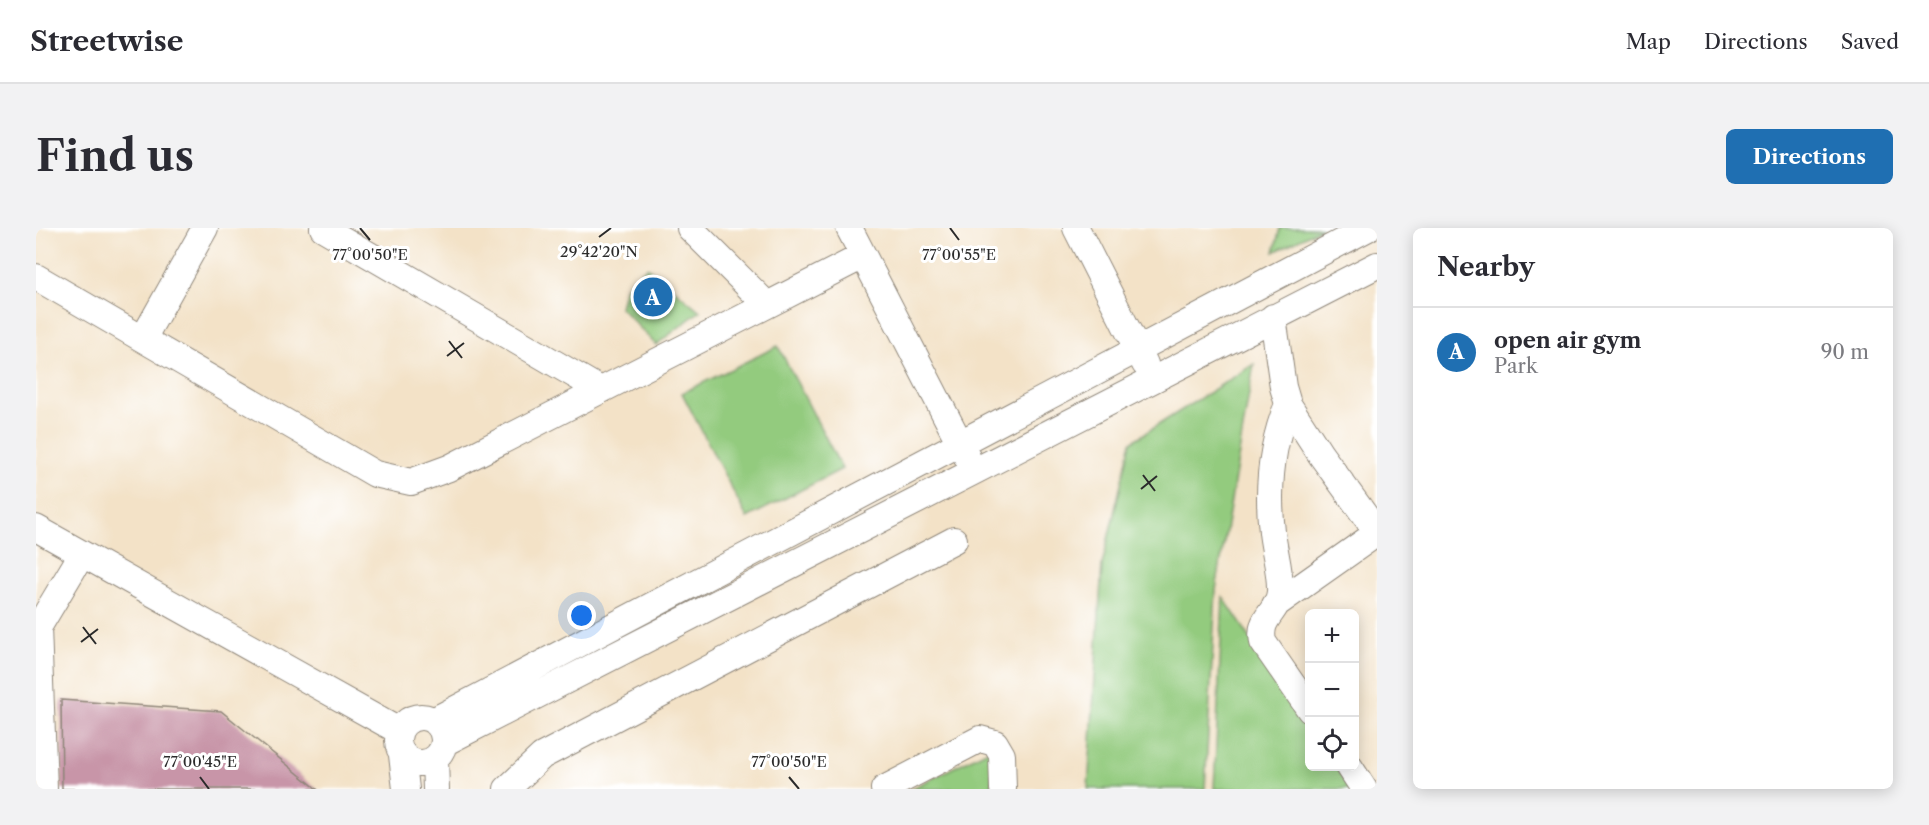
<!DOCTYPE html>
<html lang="en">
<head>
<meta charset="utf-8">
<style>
	:root { --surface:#fff; --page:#f2f2f3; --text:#2b2b33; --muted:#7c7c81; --line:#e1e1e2; --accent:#1f6fb2 }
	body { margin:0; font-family:"Libre Caslon Text",serif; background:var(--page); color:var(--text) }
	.controls { position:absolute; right:18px; bottom:18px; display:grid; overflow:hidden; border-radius:9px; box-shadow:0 3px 15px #0003 }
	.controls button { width:54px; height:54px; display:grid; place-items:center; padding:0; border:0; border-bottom:2px solid var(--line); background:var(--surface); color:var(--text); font:30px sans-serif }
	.you { position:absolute; left:546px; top:388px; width:21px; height:21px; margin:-15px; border:4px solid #fff; border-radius:50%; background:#1a73e8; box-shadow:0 0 0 9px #1a73e833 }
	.badge { display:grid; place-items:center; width:39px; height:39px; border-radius:50%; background:var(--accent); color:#fff; font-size:20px; font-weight:700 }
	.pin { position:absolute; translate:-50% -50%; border:3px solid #fff; box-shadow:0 2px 6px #0006 }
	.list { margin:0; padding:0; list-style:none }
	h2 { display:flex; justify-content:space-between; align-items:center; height:78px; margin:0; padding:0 24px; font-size:26px }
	h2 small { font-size:20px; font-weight:400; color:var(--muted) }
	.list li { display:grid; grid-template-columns:39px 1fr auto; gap:18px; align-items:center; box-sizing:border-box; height:90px; padding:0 24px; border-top:2px solid var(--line) }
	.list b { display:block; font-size:22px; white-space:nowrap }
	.list p { margin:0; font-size:20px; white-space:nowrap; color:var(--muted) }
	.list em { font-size:20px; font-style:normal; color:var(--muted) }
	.icon { flex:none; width:33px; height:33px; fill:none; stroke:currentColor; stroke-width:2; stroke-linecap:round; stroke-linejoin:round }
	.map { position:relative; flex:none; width:1341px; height:561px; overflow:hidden; border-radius:9px }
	header { display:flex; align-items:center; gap:36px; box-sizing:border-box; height:84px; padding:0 30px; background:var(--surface); border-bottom:2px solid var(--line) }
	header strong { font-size:28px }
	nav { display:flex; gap:33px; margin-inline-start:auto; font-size:21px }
	.intro { display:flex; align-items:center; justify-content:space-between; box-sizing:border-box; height:144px; padding:0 36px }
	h1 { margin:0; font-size:42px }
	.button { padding:15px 27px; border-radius:9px; background:var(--accent); color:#fff; font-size:21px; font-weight:700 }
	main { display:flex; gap:36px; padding:0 36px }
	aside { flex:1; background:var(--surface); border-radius:9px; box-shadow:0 3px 15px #0003 }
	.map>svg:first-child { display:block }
	.green { fill:#93cb7e; stroke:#5f7b54; stroke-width:1.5 }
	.building { fill:#c895a8 }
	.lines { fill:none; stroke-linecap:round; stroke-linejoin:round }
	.minor-casing { stroke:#8f8679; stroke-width:28 }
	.minor { stroke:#fff; stroke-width:26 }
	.ticks { fill:none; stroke:#2b2b2b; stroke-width:2 }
	.ticks-label { font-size:15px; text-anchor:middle; fill:#2b2b2b; stroke:#fff; stroke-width:6; stroke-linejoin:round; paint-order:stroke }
</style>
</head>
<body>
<header>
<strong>Streetwise</strong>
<nav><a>Map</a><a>Directions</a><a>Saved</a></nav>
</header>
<div class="intro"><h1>Find us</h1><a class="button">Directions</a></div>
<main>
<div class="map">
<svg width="1341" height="561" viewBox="0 0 1341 561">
	<rect width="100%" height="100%" fill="#fff"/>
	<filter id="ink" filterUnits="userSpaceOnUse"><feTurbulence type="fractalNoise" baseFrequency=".0167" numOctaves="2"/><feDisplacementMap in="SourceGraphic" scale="12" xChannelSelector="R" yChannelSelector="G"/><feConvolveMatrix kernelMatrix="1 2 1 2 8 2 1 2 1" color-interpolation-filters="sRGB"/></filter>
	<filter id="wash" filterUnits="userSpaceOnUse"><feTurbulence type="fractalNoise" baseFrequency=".008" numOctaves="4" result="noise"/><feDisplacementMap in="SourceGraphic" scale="24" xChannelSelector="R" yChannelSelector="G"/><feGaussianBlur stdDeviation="1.35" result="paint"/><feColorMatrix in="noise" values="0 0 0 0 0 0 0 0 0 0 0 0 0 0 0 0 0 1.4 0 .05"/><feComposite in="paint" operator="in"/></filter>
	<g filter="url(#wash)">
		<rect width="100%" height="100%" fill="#f3e2c7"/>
		<path class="green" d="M1244,0H1286L1238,24Z
			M611,39L664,83L620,117L584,79L589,60Z
			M742,118L806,241L711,290L646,165Z
			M1218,136L1180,362L1169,561H1052L1066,337L1095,214Z
			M1187,369L1273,498L1274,538L1300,539L1315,561H1178Z
			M956,520V561H875Z"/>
		<g id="blocks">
			<path class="building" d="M25,472L185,483L281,561H26Z"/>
		</g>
	</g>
	<g filter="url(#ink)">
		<use href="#blocks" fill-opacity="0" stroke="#8f8679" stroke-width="1.5"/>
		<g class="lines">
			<g class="minor-casing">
				<path id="minor" d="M287,0L563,161
					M654,0L731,77
					M813,0L931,229
					M1040,0L1109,136
					M0,49L339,246L375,254L413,240L827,28
					M1237,89L1247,159L1252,176L1285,227L1341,304
					M108,109L169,0
					M1252,176C1235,217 1231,260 1236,304C1238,323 1245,345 1244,364C1242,386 1222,388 1227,414L1274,482
					M0,300L363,503
					M1239,377L1341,305
					M2,399L8,561
					M0,403L46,326
					M362 512a23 23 0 1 1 46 0a23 23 0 1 1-46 0Z
					M397,493L1332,0
					M408,515L1341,37
					M366,527L370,561
					M399,531L400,561
					M1313,538L1328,561
					M471,561L506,528L918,312
					M848,561L944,511L959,515L966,527L967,561"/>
			</g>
			<use href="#minor" class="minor"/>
		</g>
	</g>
	<path class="ticks" d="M324,0L334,12M914,0L923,12M563,9L575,0M413,113L426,130M411,128L428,115M1107,247L1119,263M1105,261L1121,248M47,399L60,416M45,414L62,401M164,549L173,561M753,549L763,561"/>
	<g class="ticks-label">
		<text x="563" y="29">29°42'20"N</text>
		<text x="334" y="32">77°00'50"E</text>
		<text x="923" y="32">77°00'55"E</text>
		<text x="164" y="539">77°00'45"E</text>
		<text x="753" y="539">77°00'50"E</text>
	</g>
</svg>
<div class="controls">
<button>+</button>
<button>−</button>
<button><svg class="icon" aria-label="locate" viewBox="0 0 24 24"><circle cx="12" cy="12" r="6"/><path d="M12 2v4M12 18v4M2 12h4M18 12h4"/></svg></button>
</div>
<div class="you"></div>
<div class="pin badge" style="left:617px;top:69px">A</div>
</div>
<aside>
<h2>Nearby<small></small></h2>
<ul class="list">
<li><span class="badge">A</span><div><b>open air gym</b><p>Park</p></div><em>90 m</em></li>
</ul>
</aside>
</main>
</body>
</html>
